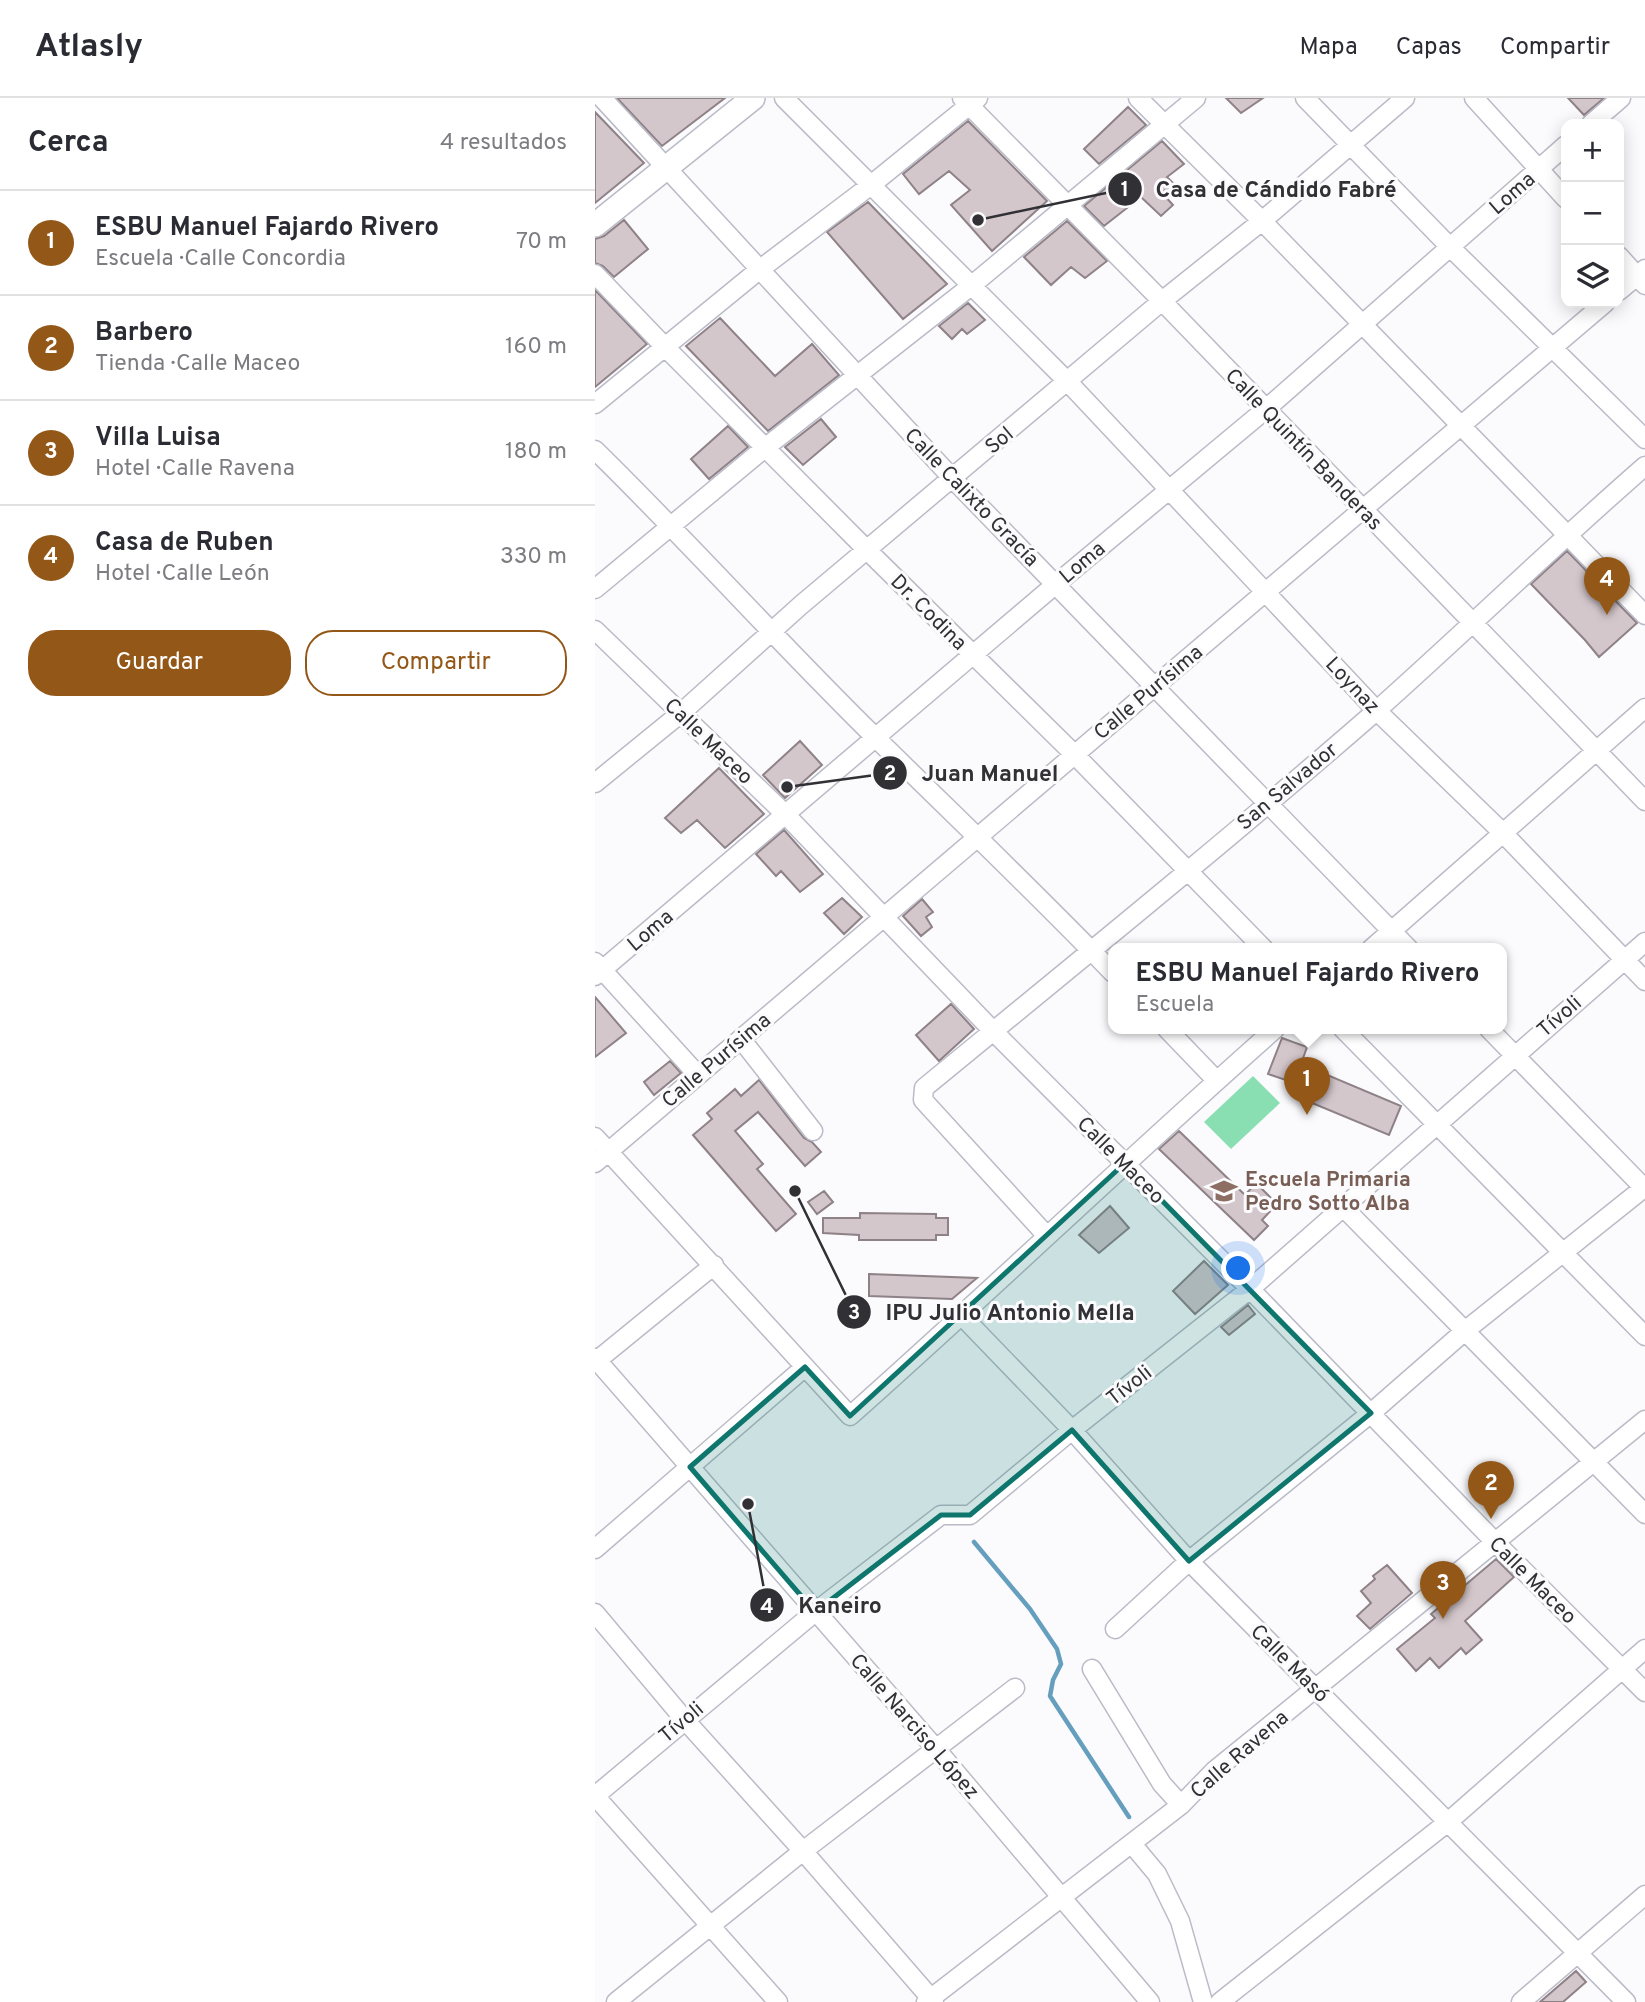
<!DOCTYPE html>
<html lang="es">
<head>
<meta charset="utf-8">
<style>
	:root { --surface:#fff; --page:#f7f7f7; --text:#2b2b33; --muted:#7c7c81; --line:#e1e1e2; --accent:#935717 }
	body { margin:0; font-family:Overpass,sans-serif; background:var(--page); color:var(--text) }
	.controls { position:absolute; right:21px; top:21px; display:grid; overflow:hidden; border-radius:14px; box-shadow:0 4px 18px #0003 }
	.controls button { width:63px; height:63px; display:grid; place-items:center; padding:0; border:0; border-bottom:2px solid var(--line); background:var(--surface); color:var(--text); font:35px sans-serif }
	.you { position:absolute; left:644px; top:1171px; width:24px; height:24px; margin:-18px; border:5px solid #fff; border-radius:50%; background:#1a73e8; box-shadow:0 0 0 10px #1a73e833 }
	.badge { display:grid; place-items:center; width:46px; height:46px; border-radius:50%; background:var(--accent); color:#fff; font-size:23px; font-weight:700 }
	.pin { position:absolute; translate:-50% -58px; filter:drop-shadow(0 2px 4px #0008) }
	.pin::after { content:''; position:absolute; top:37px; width:24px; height:21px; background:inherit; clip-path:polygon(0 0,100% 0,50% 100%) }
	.popup { position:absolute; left:513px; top:845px; width:399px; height:91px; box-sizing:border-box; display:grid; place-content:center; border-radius:14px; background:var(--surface); filter:drop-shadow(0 2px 5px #0005); font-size:23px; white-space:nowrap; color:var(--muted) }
	.popup b { font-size:26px; color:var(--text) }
	.popup::after { content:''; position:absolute; left:50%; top:100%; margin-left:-14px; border:14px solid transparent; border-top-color:var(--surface) }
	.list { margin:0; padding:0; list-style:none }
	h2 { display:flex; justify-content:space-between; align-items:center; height:91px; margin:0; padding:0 28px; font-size:30px }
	h2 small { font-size:23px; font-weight:400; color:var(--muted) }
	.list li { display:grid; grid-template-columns:46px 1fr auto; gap:21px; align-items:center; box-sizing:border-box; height:105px; padding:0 28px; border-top:2px solid var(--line) }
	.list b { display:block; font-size:26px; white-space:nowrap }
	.list p { margin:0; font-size:23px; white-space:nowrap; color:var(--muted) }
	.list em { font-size:23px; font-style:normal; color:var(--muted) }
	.actions { display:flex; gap:14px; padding:21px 28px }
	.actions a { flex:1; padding:16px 0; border:2px solid var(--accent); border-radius:28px; text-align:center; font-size:24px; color:var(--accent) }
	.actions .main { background:var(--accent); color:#fff }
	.icon { flex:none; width:38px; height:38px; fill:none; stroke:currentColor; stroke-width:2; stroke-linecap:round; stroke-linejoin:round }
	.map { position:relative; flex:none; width:1050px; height:1904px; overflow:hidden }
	header { display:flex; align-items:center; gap:42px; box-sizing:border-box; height:98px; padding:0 35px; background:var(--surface); border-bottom:2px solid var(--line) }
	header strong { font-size:33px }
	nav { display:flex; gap:38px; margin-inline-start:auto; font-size:24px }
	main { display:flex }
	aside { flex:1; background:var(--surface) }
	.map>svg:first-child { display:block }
	.green { fill:#8adfb2 }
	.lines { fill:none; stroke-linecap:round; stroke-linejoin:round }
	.stream { stroke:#669fbe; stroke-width:4.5 }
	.building { fill:#d4c7cc; stroke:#8e8287; stroke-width:2 }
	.minor-casing { stroke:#babbc7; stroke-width:21 }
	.major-casing { stroke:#babbc7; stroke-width:26 }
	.minor { stroke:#fff; stroke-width:18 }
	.major { stroke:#fff; stroke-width:23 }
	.marked { fill:#0f766e; fill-opacity:0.2; stroke:#0f766e; stroke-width:5; stroke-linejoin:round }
	.labels { text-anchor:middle; stroke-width:6; stroke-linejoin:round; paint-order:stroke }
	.street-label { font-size:21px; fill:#303035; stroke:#fbfbfd }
	.education-label { font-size:21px; font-weight:bold; fill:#785e54; stroke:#fbfbfd; text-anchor:start }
	.leader { fill:none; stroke:#303035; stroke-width:2.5 }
	.callout-dot { fill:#303035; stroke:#fbfbfd; stroke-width:2.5 }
	.mark-label { font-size:21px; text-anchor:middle; font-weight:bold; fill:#fff }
	.callout-label { font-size:23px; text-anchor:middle; font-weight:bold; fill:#303035; stroke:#fbfbfd; stroke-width:6; stroke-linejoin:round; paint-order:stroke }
</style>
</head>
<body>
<header>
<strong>Atlasly</strong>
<nav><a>Mapa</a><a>Capas</a><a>Compartir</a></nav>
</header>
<main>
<aside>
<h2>Cerca<small>4 resultados</small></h2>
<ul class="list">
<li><span class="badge">1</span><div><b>ESBU Manuel Fajardo Rivero</b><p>Escuela · Calle Concordia</p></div><em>70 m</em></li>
<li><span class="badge">2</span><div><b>Barbero</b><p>Tienda · Calle Maceo</p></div><em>160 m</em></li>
<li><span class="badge">3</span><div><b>Villa Luisa</b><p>Hotel · Calle Ravena</p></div><em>180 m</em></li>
<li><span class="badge">4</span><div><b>Casa de Ruben</b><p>Hotel · Calle León</p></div><em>330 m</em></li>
</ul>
<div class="actions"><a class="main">Guardar</a><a>Compartir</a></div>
</aside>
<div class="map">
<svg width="1050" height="1904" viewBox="0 0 1050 1904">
	<rect width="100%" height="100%" fill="#fbfbfd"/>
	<path class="green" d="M658,978L685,1005L636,1051L609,1024Z"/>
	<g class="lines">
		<path class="stream" d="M379,1444L435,1511L462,1551L466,1566L458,1582L455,1598L534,1719"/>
	</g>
	<path class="building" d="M22,0H130L67,48Z
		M631,0H668L646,15Z
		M973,0H1009L989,17Z
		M533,9L551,27L504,66L489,51Z
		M0,14L49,65L0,105Z
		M373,23L452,103L397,153L356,107L375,92L354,73L324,96L308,76Z
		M567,43L589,66L572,79L578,85L567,95L578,107L566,118L546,99L509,128L489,108Z
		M273,104L352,186L308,221L232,134Z
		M29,122L53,151L19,179L8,168L0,165V141L9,138Z
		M472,123L512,163L490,180L476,169L456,187L429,159Z
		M0,192L52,246L0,289Z
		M373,205L390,222L372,236L367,231L357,241L344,228Z
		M125,220L180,278L217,246L244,277L173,333L91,248Z
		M226,321L241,339L208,367L190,349Z
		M133,328L153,349L114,381L96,361Z
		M972,453L1042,525L1004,559L990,542L936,486Z
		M205,643L227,667L190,700L168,677Z
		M124,670L169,716L130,750L102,722L86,735L70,720Z
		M189,732L228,776L205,794L186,773L181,778L161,756Z
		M247,800L267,819L249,836L229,815Z
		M327,801L338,814L331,819L337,829L326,838L308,818Z
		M0,899L31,935L0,959Z
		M356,906L379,931L344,963L321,937Z
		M687,940L712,949L706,966L806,1008L794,1037L705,1000L708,995L692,988L694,983L673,976Z
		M75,963L86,975L59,997L49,984Z
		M164,982L209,1040L217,1044L226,1054L210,1068L163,1014L140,1033L168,1066L162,1071L201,1116L181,1133L98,1037L117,1021L112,1015L140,991L146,998Z
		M584,1033L650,1097L661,1085L682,1106L667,1122L673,1128L659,1142L564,1051Z
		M229,1093L238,1104L222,1116L213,1104Z
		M515,1108L534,1130L504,1155L484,1137Z
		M265,1115L341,1116V1120H353V1137H341V1142H264V1137L228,1135V1120H265Z
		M609,1163L633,1187L600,1216L578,1193Z
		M274,1176L382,1180L357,1201L274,1198Z
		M653,1207L660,1216L634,1237L626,1229Z
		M901,1461L919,1479L870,1523L887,1542L871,1556L866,1550L844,1570L835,1560L821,1573L802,1551L840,1520L836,1516Z
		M792,1467L817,1495L775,1531L762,1518L776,1505L766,1493L780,1481L778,1478Z
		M981,1873L991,1884L968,1904H945Z"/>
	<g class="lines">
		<g class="minor-casing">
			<path id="minor" d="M7,0L358,381L814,851
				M189,0L473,284L781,612L907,734L1050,883
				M367,0L567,203L1050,703
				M543,0L667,123L1050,517
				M710,0L854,148L1050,341
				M879,0L971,101
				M996,26L1026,0
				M1024,158L1050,187
				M0,176L70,249L272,452L479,656L669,851
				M1024,193L1050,171
				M0,306L164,172L276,87L383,0
				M0,352C96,446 185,546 281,640C360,718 440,794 518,875
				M0,491L171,349L376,188L601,0
				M0,532L191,717L398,933L655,1191L900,1444L1050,1594
				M0,685L86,615L206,507L567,203L667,123L810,0
				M776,851L1050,610
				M0,864L102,976
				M0,878L461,486L671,311L971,47
				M572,931L622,983
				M748,931L1050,1238
				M894,931L1050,1091
				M146,941L218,1033
				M0,1039L255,1318C398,1191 536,1058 680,931
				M0,1065L1010,205
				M749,1110L1050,1416
				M452,1138L328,1002L329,990C480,866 632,743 780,614C871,533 958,448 1050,368
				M367,1218L477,1332L594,1463L1031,1904
				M0,1260L341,1651L555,1904
				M0,1264L119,1167
				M0,1451L210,1269
				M0,1515L89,1621L208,1753L339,1904
				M520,1531L594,1463L776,1315L871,1232L1050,1089
				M497,1571L567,1686L586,1707
				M0,1698L220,1514L346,1417H375L477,1332L655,1191L1050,844
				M0,1698L183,1904
				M537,1746L562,1776L585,1823L608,1904
				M21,1904L208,1753L420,1590
				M331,1904L586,1707L619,1673L1050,1322
				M625,1904L853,1724L1050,1551
				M926,1904L1050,1797"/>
		</g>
		<g class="major-casing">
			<path id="major" d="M0,127L158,0"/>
		</g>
		<use href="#minor" class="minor"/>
		<use href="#major" class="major"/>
	</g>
	<path class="marked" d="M530,1065L776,1315L594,1463L477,1332L375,1417H346L220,1514L95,1369L210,1269L255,1318Z"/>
	<defs>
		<g id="school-bare" transform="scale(2.1)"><path d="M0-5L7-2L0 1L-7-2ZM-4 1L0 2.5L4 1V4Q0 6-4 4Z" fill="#8d6e63" stroke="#fbfbfd" stroke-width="2.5" paint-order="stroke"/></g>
	</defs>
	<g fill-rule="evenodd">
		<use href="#school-bare" x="629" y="1093"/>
	</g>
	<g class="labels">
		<g class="street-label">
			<text transform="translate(917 95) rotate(-41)" y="7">Loma</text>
			<text transform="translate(404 342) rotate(-40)" y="7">Sol</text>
			<text transform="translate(709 351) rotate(46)" y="7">Calle Quintín Banderas</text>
			<text transform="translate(377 399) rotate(46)" y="7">Calle Calixto Gracía</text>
			<text transform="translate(487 464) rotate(-40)" y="7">Loma</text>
			<text transform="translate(334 514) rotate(45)" y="7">Dr. Codina</text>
			<text transform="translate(758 587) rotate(47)" y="7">Loynaz</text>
			<text transform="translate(553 594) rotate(-40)" y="7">Calle Purísima</text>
			<text transform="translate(114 643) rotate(44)" y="7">Calle Maceo</text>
			<text transform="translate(692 688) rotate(-40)" y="7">San Salvador</text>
			<text transform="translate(55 832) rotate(-40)" y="7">Loma</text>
			<text transform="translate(964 918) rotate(-41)" y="7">Tívoli</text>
			<text transform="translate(121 962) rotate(-40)" y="7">Calle Purísima</text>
			<text transform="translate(526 1062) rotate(45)" y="7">Calle Maceo</text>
			<text transform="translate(534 1287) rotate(-38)" y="7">Tívoli</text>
			<text transform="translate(938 1482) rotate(45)" y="7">Calle Maceo</text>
			<text transform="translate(695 1565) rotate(45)" y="7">Calle Masó</text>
			<text transform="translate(86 1624) rotate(-40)" y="7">Tívoli</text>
			<text transform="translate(320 1628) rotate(49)" y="7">Calle Narciso López</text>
			<text transform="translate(644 1656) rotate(-41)" y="7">Calle Ravena</text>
		</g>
		<g class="education-label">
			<text x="650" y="1088">Escuela Primaria<tspan x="650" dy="24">Pedro Sotto Alba</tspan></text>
		</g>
	</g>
	<path class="leader" d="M383 122L530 91M192 689L295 675M200 1093L259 1214M153 1406L172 1507"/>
	<g class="callout-dot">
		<circle cx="383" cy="122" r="7"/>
		<circle cx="192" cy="689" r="7"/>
		<circle cx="200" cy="1093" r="7"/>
		<circle cx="153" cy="1406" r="7"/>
		<circle cx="530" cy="91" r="18"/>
		<circle cx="295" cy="675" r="18"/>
		<circle cx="259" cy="1214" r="18"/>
		<circle cx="172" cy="1507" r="18"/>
	</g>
	<g class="mark-label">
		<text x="530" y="98">1</text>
		<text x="295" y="682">2</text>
		<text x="259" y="1221">3</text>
		<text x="172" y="1515">4</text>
	</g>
	<g class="callout-label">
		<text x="681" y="99">Casa de Cándido Fabré</text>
		<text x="395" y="683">Juan Manuel</text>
		<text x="415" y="1222">IPU Julio Antonio Mella</text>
		<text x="245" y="1515">Kaneiro</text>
	</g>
</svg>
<div class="controls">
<button>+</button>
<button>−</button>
<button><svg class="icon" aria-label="layers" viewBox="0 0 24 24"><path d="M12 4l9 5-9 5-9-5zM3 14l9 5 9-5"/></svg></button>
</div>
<div class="you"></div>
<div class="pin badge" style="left:712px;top:1017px">1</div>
<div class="popup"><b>ESBU Manuel Fajardo Rivero</b>Escuela</div>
<div class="pin badge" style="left:896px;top:1421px">2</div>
<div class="pin badge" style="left:848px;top:1521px">3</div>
<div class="pin badge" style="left:1012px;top:517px">4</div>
</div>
</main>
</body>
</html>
